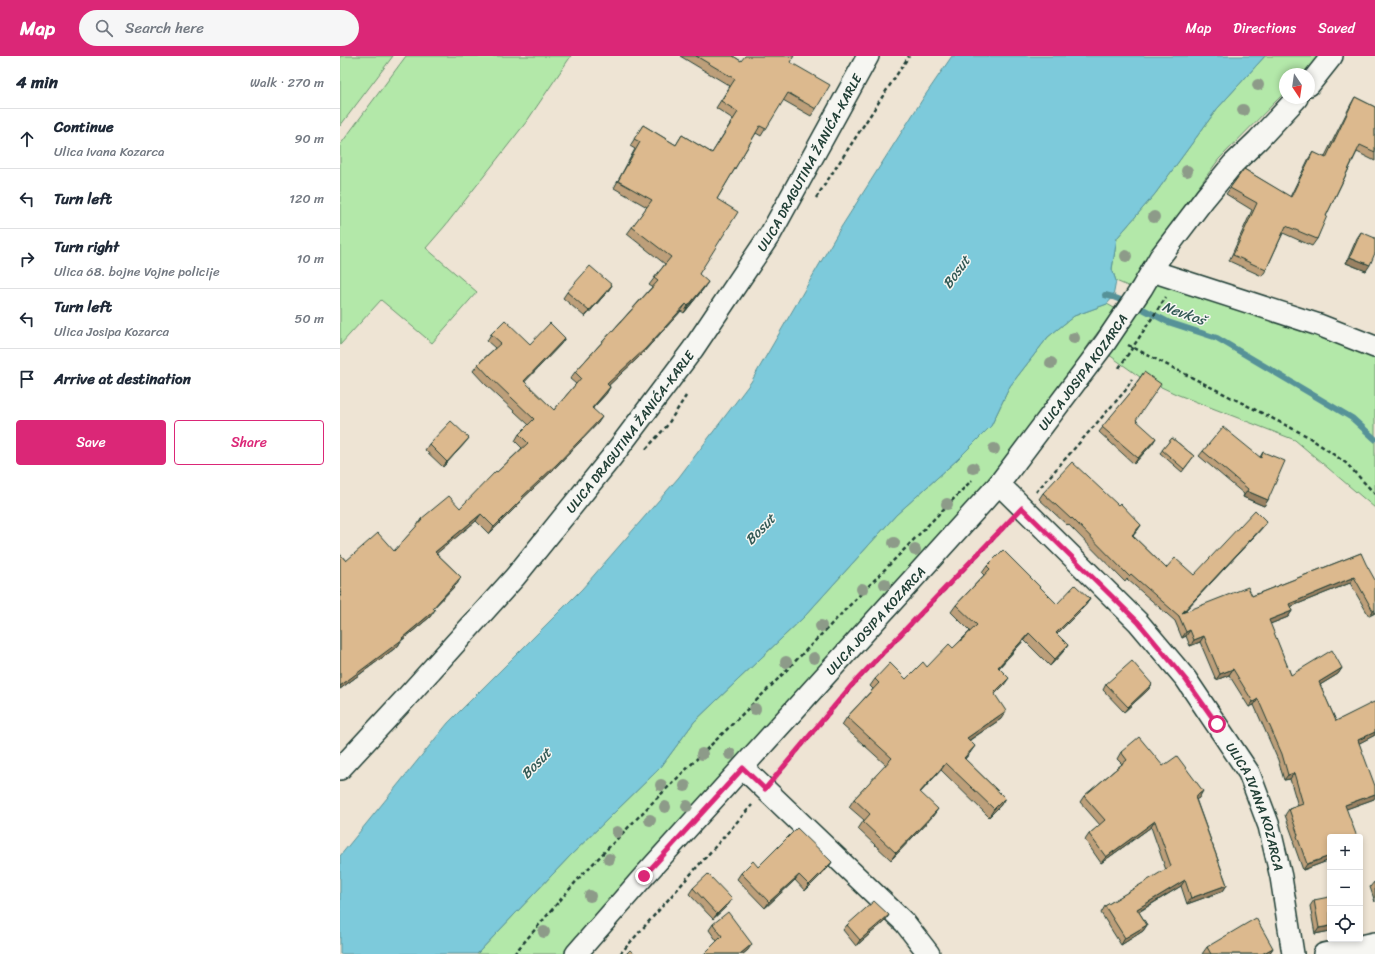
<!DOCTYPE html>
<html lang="en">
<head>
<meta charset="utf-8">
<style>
	:root { --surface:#fff; --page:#f6f6f7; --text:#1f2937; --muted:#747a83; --line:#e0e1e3; --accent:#db2777 }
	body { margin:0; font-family:Sriracha,sans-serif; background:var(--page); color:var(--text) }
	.controls { position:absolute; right:12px; bottom:12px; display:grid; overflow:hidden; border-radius:4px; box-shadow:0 2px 6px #0003 }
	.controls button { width:36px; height:36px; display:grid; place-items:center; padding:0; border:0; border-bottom:1px solid var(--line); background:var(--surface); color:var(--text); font:20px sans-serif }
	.compass { position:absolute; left:939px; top:12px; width:36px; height:36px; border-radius:50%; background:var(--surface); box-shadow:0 2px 6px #0003; rotate:167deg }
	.stop { position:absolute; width:12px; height:12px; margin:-9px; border:3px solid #db2777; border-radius:50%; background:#fff }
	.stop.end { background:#db2777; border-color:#fff; box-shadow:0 1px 4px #0008 }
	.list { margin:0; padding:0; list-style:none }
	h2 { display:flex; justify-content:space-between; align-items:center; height:52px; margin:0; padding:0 16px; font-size:17px }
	h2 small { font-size:13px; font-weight:400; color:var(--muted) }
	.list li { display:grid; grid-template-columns:26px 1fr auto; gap:12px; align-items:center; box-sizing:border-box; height:60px; padding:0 16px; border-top:1px solid var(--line) }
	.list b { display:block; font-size:15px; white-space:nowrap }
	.list p { margin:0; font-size:13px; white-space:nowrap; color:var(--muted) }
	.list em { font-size:13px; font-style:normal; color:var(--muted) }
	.actions { display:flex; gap:8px; padding:12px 16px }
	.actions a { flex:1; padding:9px 0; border:1px solid var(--accent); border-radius:4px; text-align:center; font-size:14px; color:var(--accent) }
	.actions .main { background:var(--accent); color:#fff }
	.icon { flex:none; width:22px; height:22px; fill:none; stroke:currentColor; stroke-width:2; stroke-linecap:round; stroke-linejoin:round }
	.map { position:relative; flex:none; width:1035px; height:898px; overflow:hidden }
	header { display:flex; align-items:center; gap:24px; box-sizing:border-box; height:56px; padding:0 20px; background:var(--accent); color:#fff }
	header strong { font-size:19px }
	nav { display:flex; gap:22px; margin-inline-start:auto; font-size:14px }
	.search { width:280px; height:36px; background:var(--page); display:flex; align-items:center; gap:10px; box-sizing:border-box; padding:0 14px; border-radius:22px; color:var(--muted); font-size:15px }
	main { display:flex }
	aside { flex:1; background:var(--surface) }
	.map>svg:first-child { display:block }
	.green { fill:#b3e8a9; stroke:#69926e }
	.water { fill:#7dcadb; stroke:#579298 }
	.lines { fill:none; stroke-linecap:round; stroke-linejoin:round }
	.stream { stroke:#579298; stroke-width:6 }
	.minor-casing { stroke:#1f3d34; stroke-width:24 }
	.path { stroke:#1f3d34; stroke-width:2.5; stroke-dasharray:4 3; stroke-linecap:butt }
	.minor { stroke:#f6f6f2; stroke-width:21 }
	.tree { fill:#8d9b89 }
	.wall { fill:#bd9f7a; stroke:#1f3d34 }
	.shaded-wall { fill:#9a8263; stroke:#1f3d34 }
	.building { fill:#dcb98e; stroke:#1f3d34 }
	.route { stroke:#db2777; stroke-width:5 }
	.labels { text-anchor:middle; stroke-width:3; stroke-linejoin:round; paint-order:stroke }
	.street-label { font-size:13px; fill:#1f3d34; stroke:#f6f6f2 }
	.water-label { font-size:14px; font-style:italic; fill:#325955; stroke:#f6f6f2 }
</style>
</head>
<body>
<header>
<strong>Map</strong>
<div class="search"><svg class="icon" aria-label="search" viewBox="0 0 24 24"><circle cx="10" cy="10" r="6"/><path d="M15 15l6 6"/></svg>Search here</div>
<nav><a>Map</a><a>Directions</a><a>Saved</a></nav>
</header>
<main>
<aside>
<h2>4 min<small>Walk · 270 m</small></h2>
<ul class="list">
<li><svg class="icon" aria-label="ahead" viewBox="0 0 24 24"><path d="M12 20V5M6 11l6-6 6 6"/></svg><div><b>Continue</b><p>Ulica Ivana Kozarca</p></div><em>90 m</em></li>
<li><svg class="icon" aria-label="left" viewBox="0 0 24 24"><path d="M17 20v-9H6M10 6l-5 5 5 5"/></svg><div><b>Turn left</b></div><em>120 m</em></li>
<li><svg class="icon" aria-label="right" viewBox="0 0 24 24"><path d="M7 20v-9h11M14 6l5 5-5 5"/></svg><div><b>Turn right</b><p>Ulica 68. bojne Vojne policije</p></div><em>10 m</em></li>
<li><svg class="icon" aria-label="left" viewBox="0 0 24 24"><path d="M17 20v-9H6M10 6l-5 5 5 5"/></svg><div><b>Turn left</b><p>Ulica Josipa Kozarca</p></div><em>50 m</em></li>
<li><svg class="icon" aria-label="arrive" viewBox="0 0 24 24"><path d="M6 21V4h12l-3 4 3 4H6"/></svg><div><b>Arrive at destination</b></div></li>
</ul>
<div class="actions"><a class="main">Save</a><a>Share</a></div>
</aside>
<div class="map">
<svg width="1035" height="898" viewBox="0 0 1035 898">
	<rect width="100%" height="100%" fill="#eee4d4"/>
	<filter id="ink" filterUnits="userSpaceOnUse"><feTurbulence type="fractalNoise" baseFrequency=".025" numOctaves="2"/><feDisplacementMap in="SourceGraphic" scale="8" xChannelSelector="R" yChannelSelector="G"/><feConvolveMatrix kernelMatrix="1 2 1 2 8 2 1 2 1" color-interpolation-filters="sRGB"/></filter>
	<g filter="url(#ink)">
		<path class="green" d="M0,0H53L0,70Z
			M66,0H231L187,65L105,170L86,192L137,236L92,287L41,244L0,289V89Z
			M925,0H979L962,18H945V36L879,103L838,159L790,231L776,225L772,213L777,182L815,138L877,53Z
			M818,224L1035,298V452L955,384L836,338L800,321L765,296Z
			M767,248L776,253L751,285L716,339L646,428L224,898H137L230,800L321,711L354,666L465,560L556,459L618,403L651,370L670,330L708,281L734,260Z"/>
		<path class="water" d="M612,0H925L877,53L815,138L777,182L772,213L776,225L773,241L767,248L734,260L708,281L670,330L651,370L618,403L556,459L465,560L354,666L321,711L230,800L137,898H0V800L108,667L242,533L339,421L411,326L500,173L584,41Z"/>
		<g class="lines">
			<path class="stream" d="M765,239L773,241L799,251L828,266L877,282L1012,362L1035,383"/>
			<g class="minor-casing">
				<g id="minor">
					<path d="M969,29L992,0"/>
					<path d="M812,215L979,269L1035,291"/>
					<path id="s1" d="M659,428L798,566L846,623L909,717L929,770L941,821L953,898"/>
					<path d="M403,712L565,867L589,898"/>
					<path id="s2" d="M0,713L66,642L175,521L271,402L353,293L431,177L528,0"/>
					<path id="s3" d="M236,898L304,820L659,428L765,287L802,232L820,201L865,142L893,108L918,84L957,42"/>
					<path d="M984,898L1035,887"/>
				</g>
			</g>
			<path class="path" d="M476,142L569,0
				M788,289L967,380L1006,407L1035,438
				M779,312L826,241
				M306,393L326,371L346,340
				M696,436L785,335L792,323
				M439,717L511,631L669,466
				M174,898L240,821L313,746L432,629L632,424
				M280,898L412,749"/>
			<use href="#minor" class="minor"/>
		</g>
		<g class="tree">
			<circle cx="918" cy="29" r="6"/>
			<circle cx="903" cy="54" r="6"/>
			<circle cx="847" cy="115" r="6"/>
			<circle cx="814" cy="161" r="6"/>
			<circle cx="786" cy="200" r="6"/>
			<circle cx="734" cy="282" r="6"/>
			<circle cx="711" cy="307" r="6"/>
			<circle cx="654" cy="393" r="6"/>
			<circle cx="633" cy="412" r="6"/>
			<circle cx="607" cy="448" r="6"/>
			<circle cx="554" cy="487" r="6"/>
			<circle cx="575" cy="494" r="6"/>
			<circle cx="545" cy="528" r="6"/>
			<circle cx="522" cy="533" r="6"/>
			<circle cx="481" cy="570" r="6"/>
			<circle cx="474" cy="602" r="6"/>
			<circle cx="446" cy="606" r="6"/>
			<circle cx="415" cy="653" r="6"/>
			<circle cx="362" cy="698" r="6"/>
			<circle cx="390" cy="698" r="6"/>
			<circle cx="321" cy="729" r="6"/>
			<circle cx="345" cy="730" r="6"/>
			<circle cx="347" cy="750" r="6"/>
			<circle cx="325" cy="751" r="6"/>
			<circle cx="310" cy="764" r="6"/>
			<circle cx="277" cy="776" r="6"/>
			<circle cx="269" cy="803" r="6"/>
			<circle cx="250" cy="840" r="6"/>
			<circle cx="204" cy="876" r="6"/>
		</g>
		<path class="wall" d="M340,0H393L401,5L450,6L476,53L471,60L443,44L421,80L416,77L377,143L359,218L364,232L344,257L341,255L300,300L269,329L270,331L266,338L253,352L258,367L212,415L183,442L178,449L149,478L136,465L96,497L121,521L117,528L93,552L90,561L61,585L58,590L0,633V498L6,505L54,495L77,470L81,463L120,452L182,392L175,385L179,378L189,369L145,328L133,315L138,308L155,292L147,285L151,278L190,288H221L184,326L214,354L236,328L230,323L235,316L312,231L309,229L325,208L287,178L307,151L274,132L295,93L290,90L303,69L336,89L342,79L372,97L393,63L376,52L390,30Z
			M1015,41L1035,51V105L1017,96L986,160L977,183L972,190L943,177L926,214L922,220L889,205L912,154L886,138L904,113L950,141L969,102L973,96L984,102L1011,48Z
			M1021,176L1026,215L1006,207L1017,182Z
			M272,229L268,235L245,261L223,242L227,236Z
			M804,316L796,364L813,387L794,408L759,376L792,335L791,334Z
			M832,382L854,400L842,416L820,397Z
			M125,387L103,411L85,394L89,388Z
			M863,395L920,401L923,396L928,444L924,450L903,441L904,438L859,400Z
			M703,437L778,449L801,469L797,475L793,480L826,512L854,519L923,471L844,556L912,540L1021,497L1035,557L1029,560L1010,527L950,551L952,555L948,561L930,568L951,619L1002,612L998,618L980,629L996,665L1035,647V679L1019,687L1034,743L1006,753L990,781V804L963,814L953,786L954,784L945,759L949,753L958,750L950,723L944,724L938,704L914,649L909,651L889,619L876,624L860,586L850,590L846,580L842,582L835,565L787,523L785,526L728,468L727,469L699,443Z
			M647,510L717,548L750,543L745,550L717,578L728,589L723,596L710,610L684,584L659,612L664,629L655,638L661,663L630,684V697L625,703L665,742L660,750L649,761L601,714L580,737L593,760L551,804L518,773L524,764L509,751L514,743L546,709L502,669L507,661L533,633L530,630L535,623H566L587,611L613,592L630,575L611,556L616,549L644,519L642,517Z
			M766,628H812L808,634L784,656L763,634Z
			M781,696L823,710L859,742L856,743L887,829L883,835L847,848L841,830L799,856L807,869L803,875L781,889L761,857L765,850L826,814L811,771L761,807L745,784L749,778L760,769L740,746L744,740L782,708L777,703Z
			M492,806L488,812L465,835L455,824L425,852L397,823L401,817L418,811Z
			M1034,826L1035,830V846L1030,831Z
			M353,832L392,843L388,849L373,863L349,838Z
			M974,844H990V875L975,878L970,850Z
			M549,859L545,865L516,890L503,874L507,869Z
			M373,868L408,894L403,898H364L377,885L369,874Z
			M867,891L933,892L929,898H862Z"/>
		<path class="shaded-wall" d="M1010,201L1030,209L1026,215L1006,207Z
			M368,226L364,232L344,257L348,250Z
			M272,229L268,235L245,261L249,255Z
			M346,248L341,255L300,300L263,335L267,328Z
			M225,282L221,288L179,332L184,325Z
			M270,331L266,338L247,358L252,352Z
			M262,361L258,367L212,415L177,448L182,441Z
			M129,382L125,387L103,411L107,406Z
			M816,382L813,387L794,408L798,402Z
			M907,435L928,444L924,450L903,441Z
			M183,442L178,449L149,478L154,471Z
			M141,458L136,465L90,503L95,496Z
			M927,466L923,471L839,561L842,557Z
			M801,469L797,475L788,484L792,479Z
			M121,521L117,528L88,558L93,552Z
			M1014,521L1010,527L945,553L949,548Z
			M750,543L745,550L711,584L716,577Z
			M95,554L90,561L61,585L58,590L0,633V630L62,582Z
			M1035,554V557L1029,560L1033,555Z
			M952,555L948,561L925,570L929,564Z
			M850,574L846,580L842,582L846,576Z
			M689,577L684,584L653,618L658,611Z
			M864,580L860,586L850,590L854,584Z
			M728,589L723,596L710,610L715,603Z
			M1002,612L998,618L975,632L979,626Z
			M893,613L889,619L876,624L880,618Z
			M669,622L664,629L649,644L654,637Z
			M812,628L808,634L784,656L788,651Z
			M918,643L914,649L909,651L913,646Z
			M666,655L661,663L622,689L627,682Z
			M1035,676V679L1014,690L1018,684Z
			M635,690L630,697L619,709L624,702Z
			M606,707L601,714L574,743L580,736Z
			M954,717L950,723L944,724L948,719Z
			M863,735L859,742L851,747L855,741Z
			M1035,738V741L1034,743L1001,755L1005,749Z
			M665,742L660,750L649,761L654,753Z
			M598,753L593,760L551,804L556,797Z
			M815,765L811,771L761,807L766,801Z
			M990,800V804L963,814L967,808Z
			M492,806L488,812L465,835L469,829Z
			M459,819L455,824L425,852L429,846Z
			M845,824L841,830L793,859L797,853Z
			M887,829L883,835L847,848L851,842Z
			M392,843L388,849L373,863L377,858Z
			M549,859L545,865L516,890L520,884Z
			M807,869L803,875L781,889L785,882Z
			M990,870V875L975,878L979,872Z
			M412,888L408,894L403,898H400Z
			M933,892L929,898H922Z"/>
		<path class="building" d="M356,0H393L401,5L405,0H454L450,6L490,29L476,53L448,37L426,73L420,70L377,143L398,156L359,218L368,226L348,250L346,248L305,293L267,328L270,331L252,352L262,361L217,408L182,441L183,442L154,471L141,458L95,496L121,521L93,552L95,554L62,582L63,583L0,630V540L2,538L0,536V498L6,505L38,477L54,495L82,464L81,463L109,440L120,452L156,415L157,416L188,387L179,378L194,363L150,321L138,308L161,287L151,278L165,264L190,288L210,267L225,282L184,325L214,354L241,322L235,316L318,225L314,222L331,201L292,171L312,144L278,125L300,86L294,83L303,69L336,89L342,79L372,97L398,56L381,45L395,23Z
			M1015,41L1035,51V96L1020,89L986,160H987L977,183L946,170L926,214L893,199L917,147L890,132L904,113L951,141L973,96L986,102Z
			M1021,176L1035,182V197L1030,209L1010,201Z
			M250,210L272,229L249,255L227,236Z
			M804,316L821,328L796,364L816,382L798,402L762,371L796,330L795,329Z
			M111,365L129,382L107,406L89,388Z
			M883,371L921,402L923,396L945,405L928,444L907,435L908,433L863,395Z
			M832,382L854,400L844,413L822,394Z
			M732,406L778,449L780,447L801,469L792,479L826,512L835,502L854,519L915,454L927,466L842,557L908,531L912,540L1021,497L1026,508L1035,524V554L1033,555L1014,521L949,548L952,555L929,564L951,619L992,594L1002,612L979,626L996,665L1034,646L1035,647V676L1018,684L1035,730V738L1005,749L1017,781H990V800L967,808L957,780L958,779L949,753L963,748L954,717L948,719L942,698L918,643L913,646L893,613L880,618L864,580L854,584L850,574L846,576L839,560L791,518L789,520L732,462L731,463L703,437Z
			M663,494L717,548L735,529L750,543L716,577L728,589L715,603L689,577L658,611L669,622L654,637L666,655L627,682L635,690L624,702L665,742L654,753L606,707L580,736L598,753L556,797L523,766L530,758L514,743L552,702L507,661L539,627L535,623L550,607L566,623L583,606L587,611L609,588L613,592L637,569L616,549L650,513L647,510Z
			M792,605L812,628L788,651L766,628Z
			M799,681L823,710L837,700L863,735L855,741L887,829L851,842L845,824L797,853L807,869L785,882L765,850L831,810L815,765L766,801L749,778L765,764L744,740L787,704L781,696Z
			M457,772L492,806L469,829L459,819L429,846L401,817L413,805L418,811Z
			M368,818L392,843L377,858L353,832Z
			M989,841L990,844V870L979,872L974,844Z
			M534,845L549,859L520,884L507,869Z
			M388,856L412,888L400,898H364L382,880L373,868Z
			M916,862L933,892L922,898H871L867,891Z
			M290,894L294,898H286Z"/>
	</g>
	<g class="lines" filter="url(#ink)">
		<path class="route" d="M304,820L403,712L425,733L511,630L682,452L798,566L846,624L877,668"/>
	</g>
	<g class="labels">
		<g class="street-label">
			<text dy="5" stroke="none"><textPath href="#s2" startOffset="769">ULICA DRAGUTINA ŽANIĆA-KARLE</textPath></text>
			<text dy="5" stroke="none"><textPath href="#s3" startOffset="772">ULICA JOSIPA KOZARCA</textPath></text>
			<text dy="5" stroke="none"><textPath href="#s2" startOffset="445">ULICA DRAGUTINA ŽANIĆA-KARLE</textPath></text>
			<text dy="5" stroke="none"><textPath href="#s3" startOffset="448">ULICA JOSIPA KOZARCA</textPath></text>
			<text dy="5" stroke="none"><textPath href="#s1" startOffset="417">ULICA IVANA KOZARCA</textPath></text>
		</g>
		<g class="water-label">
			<text transform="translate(616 216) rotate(-54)" y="5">Bosut</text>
			<text transform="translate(844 257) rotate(20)" y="5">Nevkoš</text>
			<text transform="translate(420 473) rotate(-46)" y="5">Bosut</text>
			<text transform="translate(196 707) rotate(-46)" y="5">Bosut</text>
		</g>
	</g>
</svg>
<div class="controls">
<button>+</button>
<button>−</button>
<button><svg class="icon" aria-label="locate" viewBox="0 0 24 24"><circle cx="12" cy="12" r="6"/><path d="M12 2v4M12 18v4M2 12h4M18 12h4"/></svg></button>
</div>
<svg class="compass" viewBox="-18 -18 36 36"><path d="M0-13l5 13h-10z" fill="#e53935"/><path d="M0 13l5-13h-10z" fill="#747a83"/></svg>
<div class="stop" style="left:877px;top:668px"></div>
<div class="stop end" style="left:304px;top:820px"></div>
</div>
</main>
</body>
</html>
